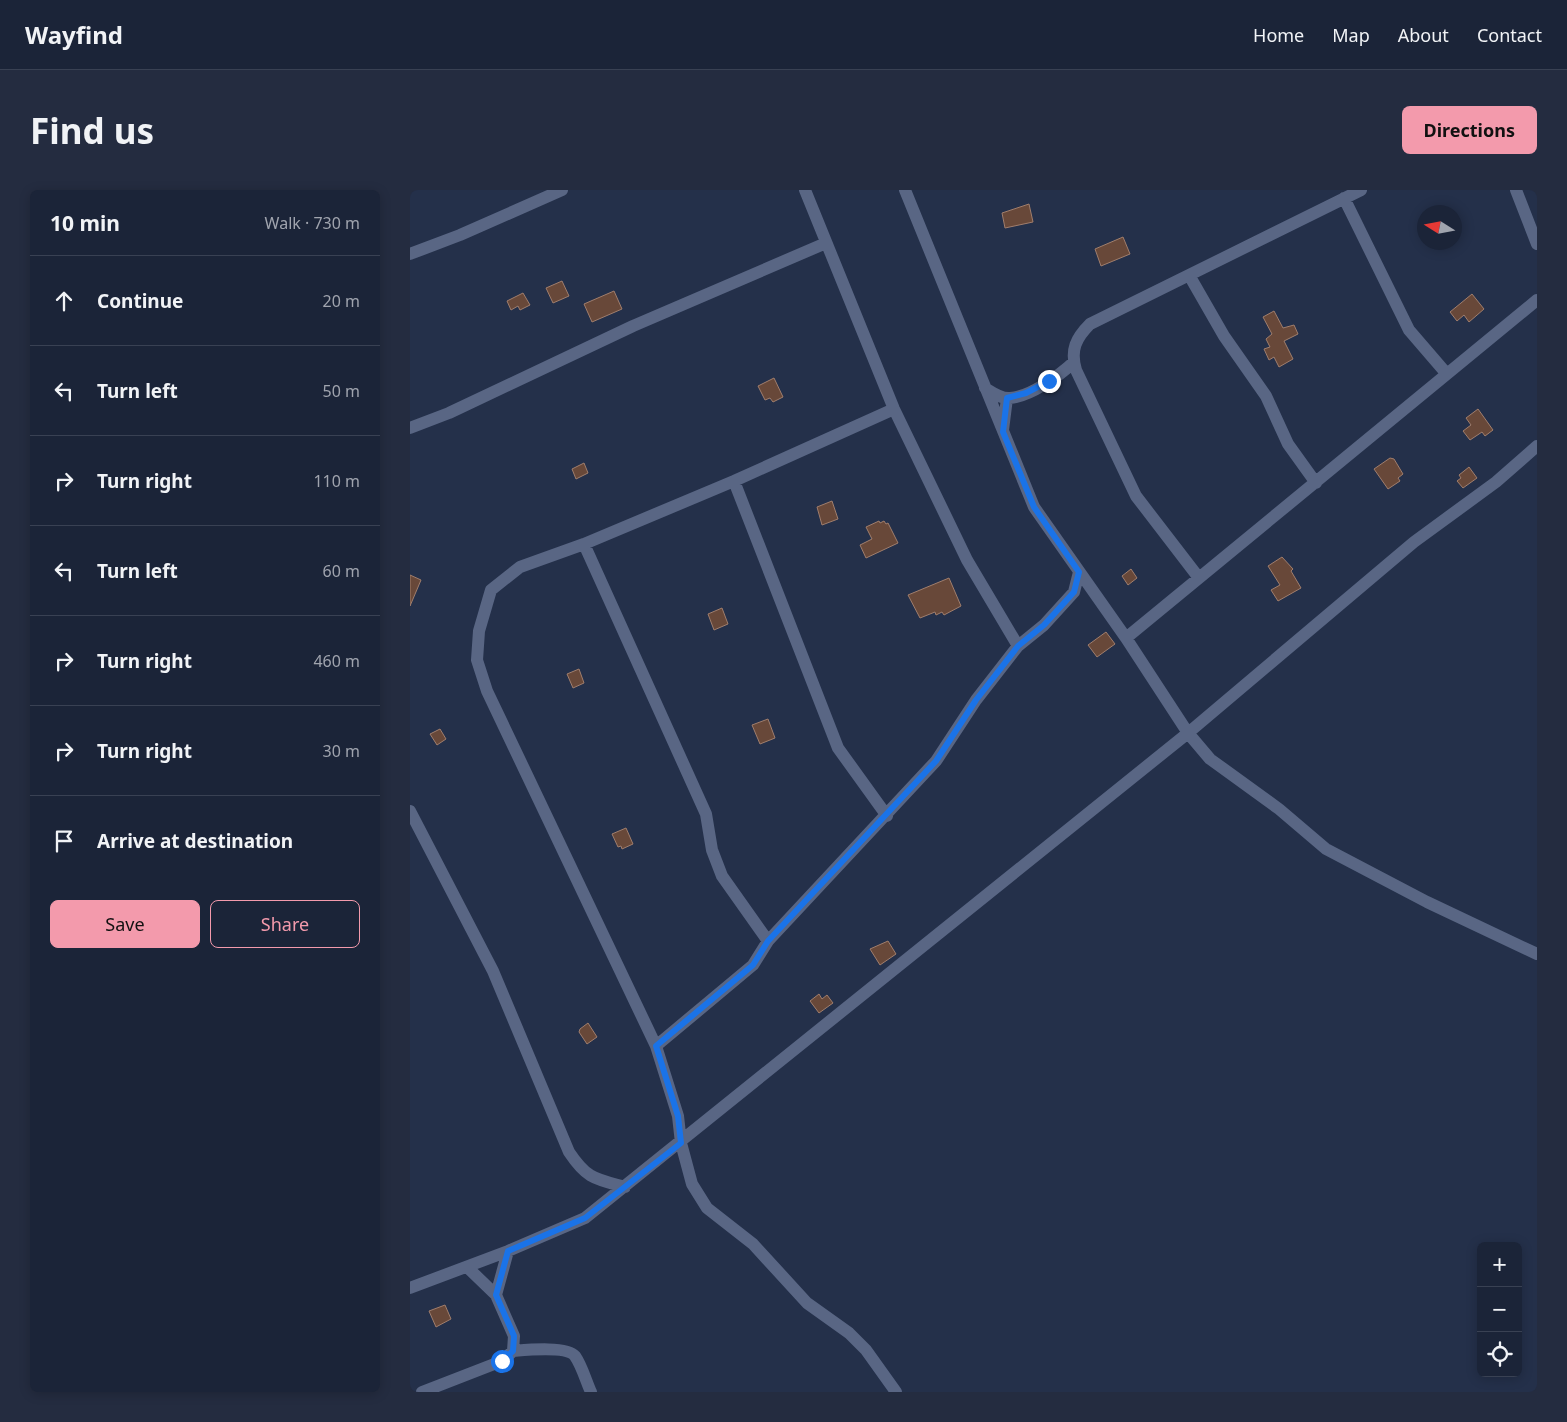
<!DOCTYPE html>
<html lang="en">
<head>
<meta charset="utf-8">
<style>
	:root { --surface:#1b2438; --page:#242c40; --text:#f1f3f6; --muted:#a0a4ae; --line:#394153; --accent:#f39aac }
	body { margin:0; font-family:"Noto Sans",sans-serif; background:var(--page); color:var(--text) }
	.controls { position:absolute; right:15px; bottom:15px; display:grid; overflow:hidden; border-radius:8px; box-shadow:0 2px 12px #0003 }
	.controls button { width:45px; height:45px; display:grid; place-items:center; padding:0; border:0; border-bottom:1px solid var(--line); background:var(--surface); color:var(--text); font:25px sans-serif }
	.compass { position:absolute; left:1007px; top:15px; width:45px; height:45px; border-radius:50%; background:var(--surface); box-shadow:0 2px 12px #0003; rotate:281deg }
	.stop { position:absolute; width:15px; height:15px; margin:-11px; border:4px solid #1a73e8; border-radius:50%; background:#fff }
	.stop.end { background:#1a73e8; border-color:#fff; box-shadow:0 1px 5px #0008 }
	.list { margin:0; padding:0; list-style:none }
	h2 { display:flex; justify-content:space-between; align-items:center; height:65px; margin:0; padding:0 20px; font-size:21px }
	h2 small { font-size:16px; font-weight:400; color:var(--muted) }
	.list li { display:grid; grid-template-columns:32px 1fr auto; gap:15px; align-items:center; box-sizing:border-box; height:90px; padding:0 20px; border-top:1px solid var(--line) }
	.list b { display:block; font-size:19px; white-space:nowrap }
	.list em { font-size:16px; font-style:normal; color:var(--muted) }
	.actions { display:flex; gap:10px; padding:15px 20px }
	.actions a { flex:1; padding:11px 0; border:1px solid var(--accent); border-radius:8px; text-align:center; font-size:18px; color:var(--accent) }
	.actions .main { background:var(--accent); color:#111 }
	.icon { flex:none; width:28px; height:28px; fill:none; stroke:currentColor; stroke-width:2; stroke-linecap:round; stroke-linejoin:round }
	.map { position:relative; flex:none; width:1127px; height:1202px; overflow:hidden; border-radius:8px }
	header { display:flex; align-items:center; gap:30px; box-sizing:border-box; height:70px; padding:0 25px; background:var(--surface); border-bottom:1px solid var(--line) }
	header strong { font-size:24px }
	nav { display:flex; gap:28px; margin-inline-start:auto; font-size:18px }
	.intro { display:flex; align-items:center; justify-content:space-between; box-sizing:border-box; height:120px; padding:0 30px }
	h1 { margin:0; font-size:35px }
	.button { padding:12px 22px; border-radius:8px; background:var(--accent); color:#111; font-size:18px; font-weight:700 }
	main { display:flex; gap:30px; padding:0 30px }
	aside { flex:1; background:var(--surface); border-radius:8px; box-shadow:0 2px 12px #0003 }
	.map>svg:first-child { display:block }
	.building { fill:#684839; stroke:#a07e6d }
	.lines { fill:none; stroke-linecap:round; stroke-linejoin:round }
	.street { stroke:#596684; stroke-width:12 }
	.route { stroke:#1a73e8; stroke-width:6 }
</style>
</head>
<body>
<header>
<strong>Wayfind</strong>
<nav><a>Home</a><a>Map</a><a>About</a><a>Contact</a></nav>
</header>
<div class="intro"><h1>Find us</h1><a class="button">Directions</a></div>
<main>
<aside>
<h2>10 min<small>Walk · 730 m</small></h2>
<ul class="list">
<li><svg class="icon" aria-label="ahead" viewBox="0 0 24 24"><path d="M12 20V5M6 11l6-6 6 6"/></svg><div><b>Continue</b></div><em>20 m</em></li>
<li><svg class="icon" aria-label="left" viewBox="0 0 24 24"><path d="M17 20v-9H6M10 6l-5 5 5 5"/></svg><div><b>Turn left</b></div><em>50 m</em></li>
<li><svg class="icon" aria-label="right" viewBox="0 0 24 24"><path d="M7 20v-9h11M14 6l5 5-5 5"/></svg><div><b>Turn right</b></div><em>110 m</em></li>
<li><svg class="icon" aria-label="left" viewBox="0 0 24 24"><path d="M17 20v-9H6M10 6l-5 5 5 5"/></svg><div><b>Turn left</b></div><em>60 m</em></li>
<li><svg class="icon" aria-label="right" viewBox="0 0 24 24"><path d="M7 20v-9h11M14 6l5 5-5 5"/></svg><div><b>Turn right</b></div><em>460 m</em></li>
<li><svg class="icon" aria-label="right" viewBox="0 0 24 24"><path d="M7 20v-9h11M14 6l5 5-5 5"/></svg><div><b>Turn right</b></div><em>30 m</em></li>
<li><svg class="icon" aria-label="arrive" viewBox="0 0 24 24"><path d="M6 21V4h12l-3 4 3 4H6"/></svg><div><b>Arrive at destination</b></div></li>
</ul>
<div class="actions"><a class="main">Save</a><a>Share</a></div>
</aside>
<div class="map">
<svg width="1127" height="1202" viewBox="0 0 1127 1202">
	<rect width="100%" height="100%" fill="#24304a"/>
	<path class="building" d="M619,14L623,32L595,38L592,23Z
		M713,47L720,64L691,76L685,59Z
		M152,91L159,106L143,113L136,98Z
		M204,101L212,119L182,132L174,114Z
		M113,103L120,115L110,120L108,116L101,120L97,111Z
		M1062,104L1074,119L1059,132L1054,125L1047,131L1040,122Z
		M864,121L873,138L884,135L888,144L874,151L883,169L869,177L864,167L859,170L854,159L860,157L856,149L862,144L853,127Z
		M364,188L373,207L363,212L360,208L355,210L348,196Z
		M1068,219L1083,240L1075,246L1072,242L1060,250L1053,241L1061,235L1056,228Z
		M980,268L984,269L993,284L988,288L990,291L978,299L964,279Z
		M174,273L178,283L166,289L162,279Z
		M1059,277L1067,288L1053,298L1047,291L1051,288L1049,285Z
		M422,311L428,329L412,335L407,317Z
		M469,331L470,333L474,331L476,334L478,333L488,353L456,368L450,355L462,349L456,337Z
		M872,367L883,379L881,381L891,398L868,411L861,400L870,395L858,376Z
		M721,379L727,388L718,395L712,386Z
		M0,385L11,390L0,416Z
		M539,388L551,416L534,425L532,422L526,425L525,422L510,428L498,405Z
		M312,418L318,434L304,440L298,424Z
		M696,442L705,454L687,467L678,455Z
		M169,479L174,493L163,498L157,484Z
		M358,529L365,548L350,554L342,535Z
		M30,539L36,549L27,555L20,544Z
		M216,638L223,654L212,659L211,656L208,657L202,644Z
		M478,751L486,764L470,775L460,759Z
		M409,804L412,809L417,805L423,813L409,823L400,811Z
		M178,833L187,847L177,854L169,842L170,839Z
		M35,1115L41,1129L26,1137L19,1121Z"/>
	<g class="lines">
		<path class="street" d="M395,0L484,219L557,370L608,456
			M495,0L624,317L716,448L778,543L800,569L869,619L916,659L1017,712L1127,764
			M1106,0L1127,54
			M934,8L999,140L1036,183
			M0,64L50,45L152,0
			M779,85L814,146L856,206L878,254L906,293
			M575,198C583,203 591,209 600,208C620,207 650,185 664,172
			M484,219L324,291L174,354L110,377L81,400L69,441L67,470L77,501L246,856L268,926L271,953L282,994L297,1018L343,1054L397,1113L439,1143L456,1160L486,1202
			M0,238L39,223L223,136L416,53
			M593,240L597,208
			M324,291L428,558L477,626
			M174,354L296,624L302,660L312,686L358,751
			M789,388L726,306L666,180C660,160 666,148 680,134L951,0
			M716,448L1127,110
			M0,621L83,781L159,962C177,989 185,989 215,997
			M246,856L343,775L358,751L526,571L566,510L608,456L634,435L664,402L669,382
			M98,1061L86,1105L104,1146L103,1161
			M57,1077L86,1105
			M0,1098L98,1061L175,1028L778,543L1004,352L1086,292L1127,256
			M12,1202L92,1171L103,1161C116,1160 157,1156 165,1166C172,1176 176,1191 181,1202"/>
	</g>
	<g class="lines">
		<path class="route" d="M92,1171L103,1161L104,1146L86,1105L98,1061L175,1028L271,953L268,926L246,856L343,775L358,751L526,571L566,510L608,456L634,435L664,402L669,382L624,317L593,242L597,208L616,203L639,191"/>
	</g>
</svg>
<div class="controls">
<button>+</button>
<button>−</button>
<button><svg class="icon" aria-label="locate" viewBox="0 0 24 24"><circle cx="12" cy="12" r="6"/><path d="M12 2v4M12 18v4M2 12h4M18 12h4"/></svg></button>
</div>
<svg class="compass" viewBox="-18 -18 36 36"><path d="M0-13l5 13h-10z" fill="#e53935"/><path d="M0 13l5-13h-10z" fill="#a0a4ae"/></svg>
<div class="stop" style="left:92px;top:1171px"></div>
<div class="stop end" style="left:639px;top:191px"></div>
</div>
</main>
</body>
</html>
